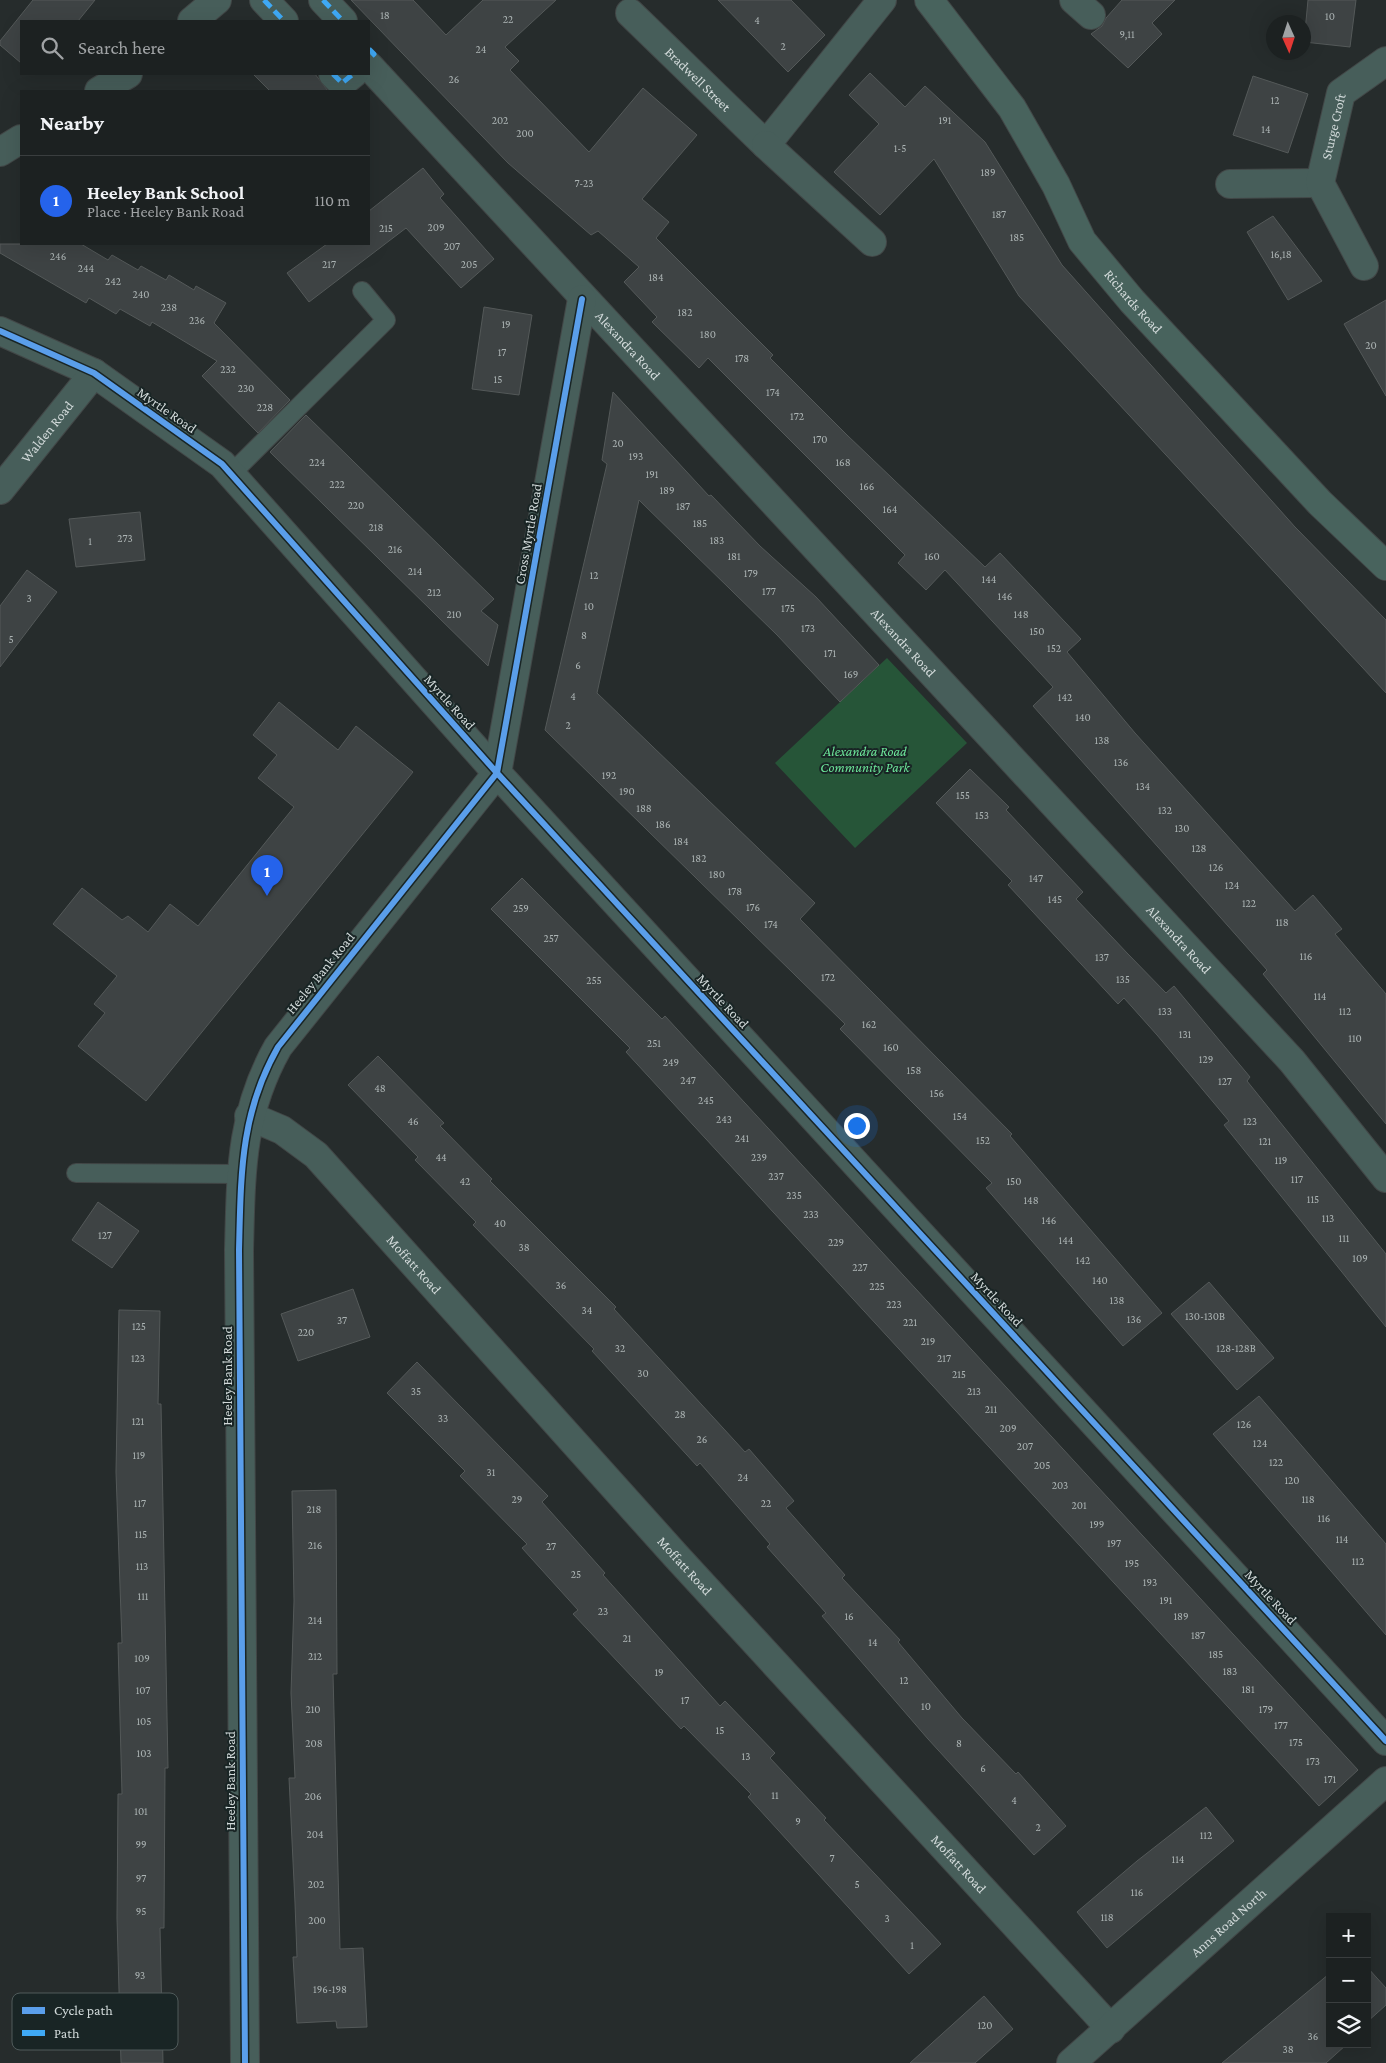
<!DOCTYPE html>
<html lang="en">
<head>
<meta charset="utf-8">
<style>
	:root { --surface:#1c2121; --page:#292e2e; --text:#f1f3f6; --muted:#a0a3a5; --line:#3a3e3f; --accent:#2563eb }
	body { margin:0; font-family:"Crimson Pro",serif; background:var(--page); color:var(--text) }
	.controls { position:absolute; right:15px; bottom:15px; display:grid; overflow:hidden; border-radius:0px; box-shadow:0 5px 20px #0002 }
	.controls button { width:45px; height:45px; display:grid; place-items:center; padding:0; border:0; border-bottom:1px solid var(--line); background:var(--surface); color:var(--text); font:25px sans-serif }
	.compass { position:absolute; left:1266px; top:15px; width:45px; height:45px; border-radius:50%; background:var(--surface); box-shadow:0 5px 20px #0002; rotate:177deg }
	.you { position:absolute; left:856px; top:1125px; width:18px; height:18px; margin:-12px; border:4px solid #fff; border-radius:50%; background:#1a73e8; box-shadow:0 0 0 8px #1a73e833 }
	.badge { display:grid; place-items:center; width:32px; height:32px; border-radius:50%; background:var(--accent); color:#fff; font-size:16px; font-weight:700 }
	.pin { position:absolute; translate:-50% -41px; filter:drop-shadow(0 1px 2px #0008) }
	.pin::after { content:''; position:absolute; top:26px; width:18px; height:15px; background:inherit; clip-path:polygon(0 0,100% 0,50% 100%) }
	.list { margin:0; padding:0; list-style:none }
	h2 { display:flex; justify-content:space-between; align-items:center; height:65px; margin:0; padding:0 20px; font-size:21px }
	h2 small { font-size:16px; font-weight:400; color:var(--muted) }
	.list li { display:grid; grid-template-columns:32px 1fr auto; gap:15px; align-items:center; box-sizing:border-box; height:90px; padding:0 20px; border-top:1px solid var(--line) }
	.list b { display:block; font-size:19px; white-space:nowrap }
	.list p { margin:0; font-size:16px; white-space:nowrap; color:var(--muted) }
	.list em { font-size:16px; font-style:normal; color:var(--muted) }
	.icon { flex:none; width:28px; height:28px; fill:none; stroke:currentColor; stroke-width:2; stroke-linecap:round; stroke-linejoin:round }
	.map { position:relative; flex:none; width:1386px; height:2063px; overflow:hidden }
	.search { position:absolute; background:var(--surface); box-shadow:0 5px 20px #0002; left:20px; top:20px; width:350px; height:55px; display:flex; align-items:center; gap:12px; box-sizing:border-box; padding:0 18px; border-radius:0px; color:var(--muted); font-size:19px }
	.panel { position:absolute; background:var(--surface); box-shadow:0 5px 20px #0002; left:20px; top:90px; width:350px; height:155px; border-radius:0px }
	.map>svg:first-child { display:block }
	.green { fill:#265538 }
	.building { fill:#3e4344; stroke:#545959 }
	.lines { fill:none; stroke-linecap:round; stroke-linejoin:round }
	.lane-casing { stroke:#424747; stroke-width:20 }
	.street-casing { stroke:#424747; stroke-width:30 }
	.secondary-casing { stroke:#424747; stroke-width:30 }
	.lane { stroke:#475e5a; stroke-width:18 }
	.street { stroke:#475e5a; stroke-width:28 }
	.secondary { stroke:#48635d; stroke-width:28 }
	.quiet { stroke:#3fa9f5; stroke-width:5; stroke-dasharray:10 5; stroke-linecap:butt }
	.cycleway-casing { stroke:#192525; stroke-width:9 }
	.cycleway { stroke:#5a9eea; stroke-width:6 }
	.labels { text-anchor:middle; stroke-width:4; stroke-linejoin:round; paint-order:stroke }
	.number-label { font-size:11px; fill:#acb4b4 }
	.street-label { font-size:14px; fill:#d1d9d9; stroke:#192525 }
	.park-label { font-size:14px; font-style:italic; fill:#6ce599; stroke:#192525 }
	.key { fill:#192525; stroke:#505b5b; stroke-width:1 }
	.key-label { font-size:14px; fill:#d1d9d9 }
</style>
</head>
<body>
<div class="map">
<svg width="1386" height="2063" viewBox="0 0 1386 2063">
	<rect width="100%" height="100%" fill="#262c2c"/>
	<path class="green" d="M887,658L967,743L855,848L775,763Z"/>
	<path class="building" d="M33,0H95L78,21H21V63L0,45V41Z
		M351,0H413L446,35L483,0H556L505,47L519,61L510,70L589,152L643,88L697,135L642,199L669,222L656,238L773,355L770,358L847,435L985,567L1000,553L1081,639L1067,652L1135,733L1295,911L1313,895L1342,929L1335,934L1386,994V1124L1263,974L1267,970L1033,706L1053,687L945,570L926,590L898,563L905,555L708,358L699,368L652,322L657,317L624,282L639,267L598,231L591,235L508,163Z
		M718,0H791L825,35L788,72Z
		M1122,0H1175L1152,23L1162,34L1128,68L1091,34L1102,26L1106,18Z
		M1308,0H1356L1350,47L1304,42Z
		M870,73L905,107L925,86L985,142L1062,265L1295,527L1386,620V693L1019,296L934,159L880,215L834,172L879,124L849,95Z
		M253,74H315L328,91H270Z
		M1253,76L1308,94L1288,153L1233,135Z
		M423,168L444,194L440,198L494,259L461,288L406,228L309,302L287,273L327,244H369V211Z
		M1273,216L1322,281L1288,300L1247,232Z
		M0,244H81L108,260L112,255L138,270L141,266L166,280L169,275L194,290L196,286L226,303L214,323L290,400L258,433L202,376L217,361L152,322L150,326L120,309L116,314L89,298L86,303L0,253Z
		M1386,300V396L1344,324Z
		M484,307L532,315L519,395L472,389Z
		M613,392L709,496L711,495L760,546L816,597L879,665L840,702L777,635L639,500L597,693L815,903L800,919L1012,1134L1010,1136L1162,1313L1123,1346L986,1188L992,1183L840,1029L845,1024L545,730L607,464L602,460Z
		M306,415L494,599L481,611L498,625L488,666L270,452Z
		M140,512L145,560L76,567L69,519Z
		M27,570L57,592L0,667V606Z
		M279,702L338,750L356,726L413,772L146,1101L78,1046L105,1013L94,1004L117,976L53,924L82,888L122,920L128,916L148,932L170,904L198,926L294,807L258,778L277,755L253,735Z
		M970,769L1009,807L1006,810L1083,892L1076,899L1128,954L1166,993L1174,986L1250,1077L1247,1081L1386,1254V1327L1224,1125L1229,1121L1157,1035L1124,998L1118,1004L1008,885L1012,881L936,803Z
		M522,878L662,1019L665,1016L1358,1770L1319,1806L626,1052L630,1048L491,909Z
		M378,1056L444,1123L440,1126L492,1179L490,1181L616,1307L614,1309L745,1452L749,1449L794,1501L786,1508L845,1575L842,1578L900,1640L898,1642L962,1718L1016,1774L1018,1772L1066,1826L1034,1855L928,1739L822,1616L826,1613L767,1547L770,1544L700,1463L697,1466L592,1351L594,1349L473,1225L476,1222L415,1160L418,1157L348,1085Z
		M98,1202L139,1231L112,1268L72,1240Z
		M1209,1282L1274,1358L1237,1390L1171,1314Z
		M353,1289L370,1337L298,1361L281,1314Z
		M119,1310L160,1311L158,1404H161L168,1768H165L164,1928H160L163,2063H121L117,1918L118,1794H122L118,1643H122L116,1472Z
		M417,1362L548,1496L542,1502L605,1573L603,1575L720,1706L725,1701L775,1753L770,1758L826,1818L824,1820L941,1944L909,1974L748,1797L751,1794L684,1726L681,1729L573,1614L578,1610L522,1548L527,1544L460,1476L465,1471L387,1393Z
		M1259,1396L1386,1544V1635L1213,1434Z
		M336,1490L337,1674H333L340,1949L363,1948L367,2027L337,2028L336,2021L297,2023L293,1957H297L295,1903L289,1778H295L291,1693L294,1601L292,1491Z
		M1206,1807L1234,1841L1107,1948L1077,1912L1137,1861Z
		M1367,1967L1386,1988V2005L1367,2022Z
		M1329,1974L1330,2044L1346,2045L1326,2063H1222Z
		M984,1996L1013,2029L975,2063H910Z"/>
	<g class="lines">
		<g class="lane-casing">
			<path id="lane" d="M231,474L386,320L362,291
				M76,1173L241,1174"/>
		</g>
		<g class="street-casing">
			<g id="street">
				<path d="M264,0L284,21"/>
				<path d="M323,0L343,21"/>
				<path d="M1074,0L1091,15"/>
				<path id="s1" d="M630,13L766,145L882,0"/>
				<path d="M192,21L217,0"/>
				<path id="s2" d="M369,66L1292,1061L1386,1178"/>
				<path d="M333,74L342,83L353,74"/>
				<path d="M99,91L128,74"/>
				<path d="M766,145L872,242"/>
				<path d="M0,152L21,139"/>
				<path d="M1230,184L1320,183"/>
				<path id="s3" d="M1364,266L1320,183L1341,93L1386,61"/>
				<path d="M0,331L94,373L222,464L497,773L1386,1741"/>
				<path id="s4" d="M0,490L94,373"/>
				<path id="s5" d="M249,1116L282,1130L316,1155L676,1556L1111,2029"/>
				<path d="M245,2063L239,1250C241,1174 240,1114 278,1047L497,773L582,299"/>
				<path id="s6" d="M1071,2063L1386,1781"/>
			</g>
		</g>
		<g class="secondary-casing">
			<g id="secondary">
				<path id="s7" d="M929,0L1012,108L1056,185L1082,241L1132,301L1320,503L1386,566"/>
			</g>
		</g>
		<use href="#lane" class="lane"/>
		<use href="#street" class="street"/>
		<use href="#secondary" class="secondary"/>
		<path class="quiet" d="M264,0L284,21
			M323,0L343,21
			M369,49L374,54L369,59
			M333,74L342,83L353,74"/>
		<g class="cycleway-casing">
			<path id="cycleway" d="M0,331L94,373L222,464L497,773L1386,1741
				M245,2063L239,1250C241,1174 240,1114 278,1047L497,773L582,299"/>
		</g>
		<use href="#cycleway" class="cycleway"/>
	</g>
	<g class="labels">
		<g class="number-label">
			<text x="385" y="19">18</text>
			<text x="1330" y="20">10</text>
			<text x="508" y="23">22</text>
			<text x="757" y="24">4</text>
			<text x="1127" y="38">9,11</text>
			<text x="783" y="50">2</text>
			<text x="481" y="53">24</text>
			<text x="454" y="83">26</text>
			<text x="1275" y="104">12</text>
			<text x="500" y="124">202</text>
			<text x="945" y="124">191</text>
			<text x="1266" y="133">14</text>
			<text x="525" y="137">200</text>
			<text x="900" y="152">1-5</text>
			<text x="988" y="176">189</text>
			<text x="584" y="187">7-23</text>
			<text x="999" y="218">187</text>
			<text x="436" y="231">209</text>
			<text x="386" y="232">215</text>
			<text x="1017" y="241">185</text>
			<text x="452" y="250">207</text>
			<text x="1281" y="258">16,18</text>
			<text x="58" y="260">246</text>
			<text x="329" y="268">217</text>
			<text x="469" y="268">205</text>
			<text x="86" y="272">244</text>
			<text x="656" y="281">184</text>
			<text x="113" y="285">242</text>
			<text x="141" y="298">240</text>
			<text x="169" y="311">238</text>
			<text x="685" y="316">182</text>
			<text x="197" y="324">236</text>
			<text x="506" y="328">19</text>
			<text x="708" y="338">180</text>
			<text x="1371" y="349">20</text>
			<text x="502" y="356">17</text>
			<text x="742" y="362">178</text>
			<text x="228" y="373">232</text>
			<text x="498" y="383">15</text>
			<text x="246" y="392">230</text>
			<text x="773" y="396">174</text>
			<text x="265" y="411">228</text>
			<text x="797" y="420">172</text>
			<text x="820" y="443">170</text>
			<text x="618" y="447">20</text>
			<text x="636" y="460">193</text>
			<text x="317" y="466">224</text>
			<text x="843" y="466">168</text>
			<text x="652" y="478">191</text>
			<text x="337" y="488">222</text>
			<text x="867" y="490">166</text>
			<text x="667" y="494">189</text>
			<text x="356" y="509">220</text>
			<text x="683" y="510">187</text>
			<text x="890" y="513">164</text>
			<text x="700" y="527">185</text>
			<text x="376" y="531">218</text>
			<text x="125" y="542">273</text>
			<text x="717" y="544">183</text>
			<text x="90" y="545">1</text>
			<text x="395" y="553">216</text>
			<text x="734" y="560">181</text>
			<text x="932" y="560">160</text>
			<text x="415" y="575">214</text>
			<text x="751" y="577">179</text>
			<text x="594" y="579">12</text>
			<text x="989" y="583">144</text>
			<text x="769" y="595">177</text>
			<text x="434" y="596">212</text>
			<text x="1005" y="600">146</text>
			<text x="29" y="602">3</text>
			<text x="589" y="610">10</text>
			<text x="788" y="612">175</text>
			<text x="454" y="618">210</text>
			<text x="1021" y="618">148</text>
			<text x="808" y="632">173</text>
			<text x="1037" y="635">150</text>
			<text x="584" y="639">8</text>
			<text x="11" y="643">5</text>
			<text x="1054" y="652">152</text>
			<text x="830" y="657">171</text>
			<text x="578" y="669">6</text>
			<text x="851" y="678">169</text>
			<text x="573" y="700">4</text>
			<text x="1065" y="701">142</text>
			<text x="1083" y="721">140</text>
			<text x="568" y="729">2</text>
			<text x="1102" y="744">138</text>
			<text x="1121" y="766">136</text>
			<text x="609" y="779">192</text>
			<text x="1143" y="790">134</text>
			<text x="627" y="795">190</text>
			<text x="963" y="799">155</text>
			<text x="644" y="812">188</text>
			<text x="1165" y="814">132</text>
			<text x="982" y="819">153</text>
			<text x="663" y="828">186</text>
			<text x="1182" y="832">130</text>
			<text x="681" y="845">184</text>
			<text x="1199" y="852">128</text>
			<text x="699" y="862">182</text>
			<text x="1216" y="871">126</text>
			<text x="717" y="878">180</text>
			<text x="1036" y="882">147</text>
			<text x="1232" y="889">124</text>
			<text x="735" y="895">178</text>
			<text x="1055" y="903">145</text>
			<text x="1249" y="907">122</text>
			<text x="753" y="911">176</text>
			<text x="521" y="912">259</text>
			<text x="1282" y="926">118</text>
			<text x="771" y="928">174</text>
			<text x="551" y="942">257</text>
			<text x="1306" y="960">116</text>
			<text x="1102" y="961">137</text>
			<text x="828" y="981">172</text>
			<text x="1123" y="983">135</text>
			<text x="594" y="984">255</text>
			<text x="1320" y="1000">114</text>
			<text x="1165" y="1015">133</text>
			<text x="1345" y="1015">112</text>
			<text x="869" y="1028">162</text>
			<text x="1185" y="1038">131</text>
			<text x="1355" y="1042">110</text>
			<text x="654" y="1047">251</text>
			<text x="891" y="1051">160</text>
			<text x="1206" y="1063">129</text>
			<text x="671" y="1066">249</text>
			<text x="914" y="1074">158</text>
			<text x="688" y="1084">247</text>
			<text x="1225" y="1085">127</text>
			<text x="380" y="1092">48</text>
			<text x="937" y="1097">156</text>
			<text x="706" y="1104">245</text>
			<text x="960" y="1120">154</text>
			<text x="724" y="1123">243</text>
			<text x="413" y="1125">46</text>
			<text x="1250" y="1125">123</text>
			<text x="742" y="1142">241</text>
			<text x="983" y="1144">152</text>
			<text x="1265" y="1145">121</text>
			<text x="441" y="1161">44</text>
			<text x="759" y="1161">239</text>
			<text x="1281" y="1164">119</text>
			<text x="776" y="1180">237</text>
			<text x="1297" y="1183">117</text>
			<text x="465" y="1185">42</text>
			<text x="1014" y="1185">150</text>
			<text x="794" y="1199">235</text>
			<text x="1313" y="1203">115</text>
			<text x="1031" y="1204">148</text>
			<text x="811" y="1218">233</text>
			<text x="1328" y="1222">113</text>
			<text x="1049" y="1224">146</text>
			<text x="500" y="1227">40</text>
			<text x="105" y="1239">127</text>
			<text x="1344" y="1242">111</text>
			<text x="1066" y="1244">144</text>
			<text x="836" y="1246">229</text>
			<text x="524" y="1251">38</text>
			<text x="1360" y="1262">109</text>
			<text x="1083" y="1264">142</text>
			<text x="860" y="1271">227</text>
			<text x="1100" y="1284">140</text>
			<text x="561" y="1289">36</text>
			<text x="877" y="1290">225</text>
			<text x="1117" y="1304">138</text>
			<text x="894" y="1308">223</text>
			<text x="587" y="1314">34</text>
			<text x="1205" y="1320">130-130B</text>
			<text x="1134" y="1323">136</text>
			<text x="342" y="1324">37</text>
			<text x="910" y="1326">221</text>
			<text x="139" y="1330">125</text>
			<text x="306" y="1336">220</text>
			<text x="928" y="1345">219</text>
			<text x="620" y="1352">32</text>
			<text x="1236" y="1352">128-128B</text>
			<text x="138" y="1362">123</text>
			<text x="944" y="1362">217</text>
			<text x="643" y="1377">30</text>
			<text x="959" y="1378">215</text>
			<text x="416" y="1395">35</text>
			<text x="974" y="1395">213</text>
			<text x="991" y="1413">211</text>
			<text x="680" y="1418">28</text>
			<text x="443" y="1422">33</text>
			<text x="138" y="1425">121</text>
			<text x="1244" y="1428">126</text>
			<text x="1008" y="1432">209</text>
			<text x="702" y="1443">26</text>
			<text x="1260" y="1447">124</text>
			<text x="1025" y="1450">207</text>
			<text x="139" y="1459">119</text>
			<text x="1276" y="1466">122</text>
			<text x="1042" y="1469">205</text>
			<text x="491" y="1476">31</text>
			<text x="743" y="1481">24</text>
			<text x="1292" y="1484">120</text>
			<text x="1060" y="1489">203</text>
			<text x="517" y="1503">29</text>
			<text x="1308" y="1503">118</text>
			<text x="140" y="1507">117</text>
			<text x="766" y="1507">22</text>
			<text x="1079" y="1509">201</text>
			<text x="314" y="1513">218</text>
			<text x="1324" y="1522">116</text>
			<text x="1097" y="1528">199</text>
			<text x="141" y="1538">115</text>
			<text x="1342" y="1543">114</text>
			<text x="1114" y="1547">197</text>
			<text x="315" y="1549">216</text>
			<text x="551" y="1550">27</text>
			<text x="1358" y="1565">112</text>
			<text x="1132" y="1567">195</text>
			<text x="142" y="1570">113</text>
			<text x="576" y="1578">25</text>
			<text x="1150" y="1586">193</text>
			<text x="143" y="1600">111</text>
			<text x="1166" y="1604">191</text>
			<text x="603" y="1615">23</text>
			<text x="849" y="1620">16</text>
			<text x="1181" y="1620">189</text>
			<text x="315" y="1624">214</text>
			<text x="1198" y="1639">187</text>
			<text x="627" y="1642">21</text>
			<text x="873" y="1646">14</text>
			<text x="1216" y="1658">185</text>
			<text x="315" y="1660">212</text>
			<text x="142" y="1662">109</text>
			<text x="1230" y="1675">183</text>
			<text x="659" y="1676">19</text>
			<text x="904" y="1684">12</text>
			<text x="1248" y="1693">181</text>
			<text x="143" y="1694">107</text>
			<text x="685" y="1704">17</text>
			<text x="926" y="1710">10</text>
			<text x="313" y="1713">210</text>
			<text x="1266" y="1713">179</text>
			<text x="144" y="1725">105</text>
			<text x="1281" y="1729">177</text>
			<text x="720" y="1734">15</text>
			<text x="1296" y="1746">175</text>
			<text x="314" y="1747">208</text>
			<text x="959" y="1747">8</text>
			<text x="144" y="1757">103</text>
			<text x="746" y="1760">13</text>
			<text x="1313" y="1765">173</text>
			<text x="983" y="1772">6</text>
			<text x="1330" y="1783">171</text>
			<text x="775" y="1799">11</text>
			<text x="313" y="1800">206</text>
			<text x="1014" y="1804">4</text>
			<text x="141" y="1815">101</text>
			<text x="798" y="1825">9</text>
			<text x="1038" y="1831">2</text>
			<text x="315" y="1838">204</text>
			<text x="1206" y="1839">112</text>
			<text x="141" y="1848">99</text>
			<text x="832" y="1862">7</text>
			<text x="1178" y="1863">114</text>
			<text x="141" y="1882">97</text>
			<text x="316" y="1888">202</text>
			<text x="857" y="1888">5</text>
			<text x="1137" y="1896">116</text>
			<text x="141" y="1915">95</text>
			<text x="1107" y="1921">118</text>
			<text x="887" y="1922">3</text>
			<text x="317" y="1924">200</text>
			<text x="912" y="1949">1</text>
			<text x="140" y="1979">93</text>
			<text x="330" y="1993">196-198</text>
			<text x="985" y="2029">120</text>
			<text x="1313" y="2040">36</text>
			<text x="1288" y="2053">38</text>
		</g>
		<g class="street-label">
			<text dy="5" stroke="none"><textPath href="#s1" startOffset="95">Bradwell Street</textPath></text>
			<text dy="5" stroke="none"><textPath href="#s3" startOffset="152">Sturge Croft</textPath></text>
			<text dy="5" stroke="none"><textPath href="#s7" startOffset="366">Richards Road</textPath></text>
			<text dy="5" stroke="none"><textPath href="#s2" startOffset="381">Alexandra Road</textPath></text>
			<text transform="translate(167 410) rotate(35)" y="5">Myrtle Road</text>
			<text dy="5" stroke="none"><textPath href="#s4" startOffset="75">Walden Road</textPath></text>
			<text transform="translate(528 534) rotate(-80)" y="5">Cross Myrtle Road</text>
			<text dy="5" stroke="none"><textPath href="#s2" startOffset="786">Alexandra Road</textPath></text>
			<text transform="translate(450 702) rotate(48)" y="5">Myrtle Road</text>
			<text dy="5" stroke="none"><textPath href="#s2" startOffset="1191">Alexandra Road</textPath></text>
			<text transform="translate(320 973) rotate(-51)" y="5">Heeley Bank Road</text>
			<text transform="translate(723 1001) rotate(47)" y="5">Myrtle Road</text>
			<text dy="5" stroke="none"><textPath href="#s5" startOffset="225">Moffatt Road</textPath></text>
			<text transform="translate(997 1299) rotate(47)" y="5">Myrtle Road</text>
			<text transform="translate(227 1376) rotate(-90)" y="5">Heeley Bank Road</text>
			<text dy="5" stroke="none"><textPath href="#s5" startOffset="630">Moffatt Road</textPath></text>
			<text transform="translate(1271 1597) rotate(47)" y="5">Myrtle Road</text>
			<text transform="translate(230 1781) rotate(-90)" y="5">Heeley Bank Road</text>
			<text dy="5" stroke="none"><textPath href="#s5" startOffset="1035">Moffatt Road</textPath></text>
			<text dy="5" stroke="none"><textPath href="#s6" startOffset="211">Anns Road North</textPath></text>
		</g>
		<g class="park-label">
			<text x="865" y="756">Alexandra Road<tspan x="865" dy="16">Community Park</tspan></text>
		</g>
	</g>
	<rect x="12" y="1993" width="166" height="57" rx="8" class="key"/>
	<rect x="22" y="2007" width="23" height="7" fill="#5a9eea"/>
	<rect x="22" y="2030" width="23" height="6" fill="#3fa9f5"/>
	<g class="key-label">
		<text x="54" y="2015">Cycle path</text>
		<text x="54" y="2038">Path</text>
	</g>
</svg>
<div class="controls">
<button>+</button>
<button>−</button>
<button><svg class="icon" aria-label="layers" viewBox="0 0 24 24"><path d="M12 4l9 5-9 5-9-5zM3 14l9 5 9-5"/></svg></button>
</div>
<svg class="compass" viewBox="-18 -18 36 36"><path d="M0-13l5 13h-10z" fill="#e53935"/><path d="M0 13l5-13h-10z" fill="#a0a3a5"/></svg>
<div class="you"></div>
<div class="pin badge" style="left:267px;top:896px">1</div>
<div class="search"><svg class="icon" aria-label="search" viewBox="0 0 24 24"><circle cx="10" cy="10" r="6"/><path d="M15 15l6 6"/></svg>Search here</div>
<section class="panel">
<h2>Nearby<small></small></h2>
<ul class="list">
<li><span class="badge">1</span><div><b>Heeley Bank School</b><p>Place · Heeley Bank Road</p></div><em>110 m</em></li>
</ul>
</section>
</div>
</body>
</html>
